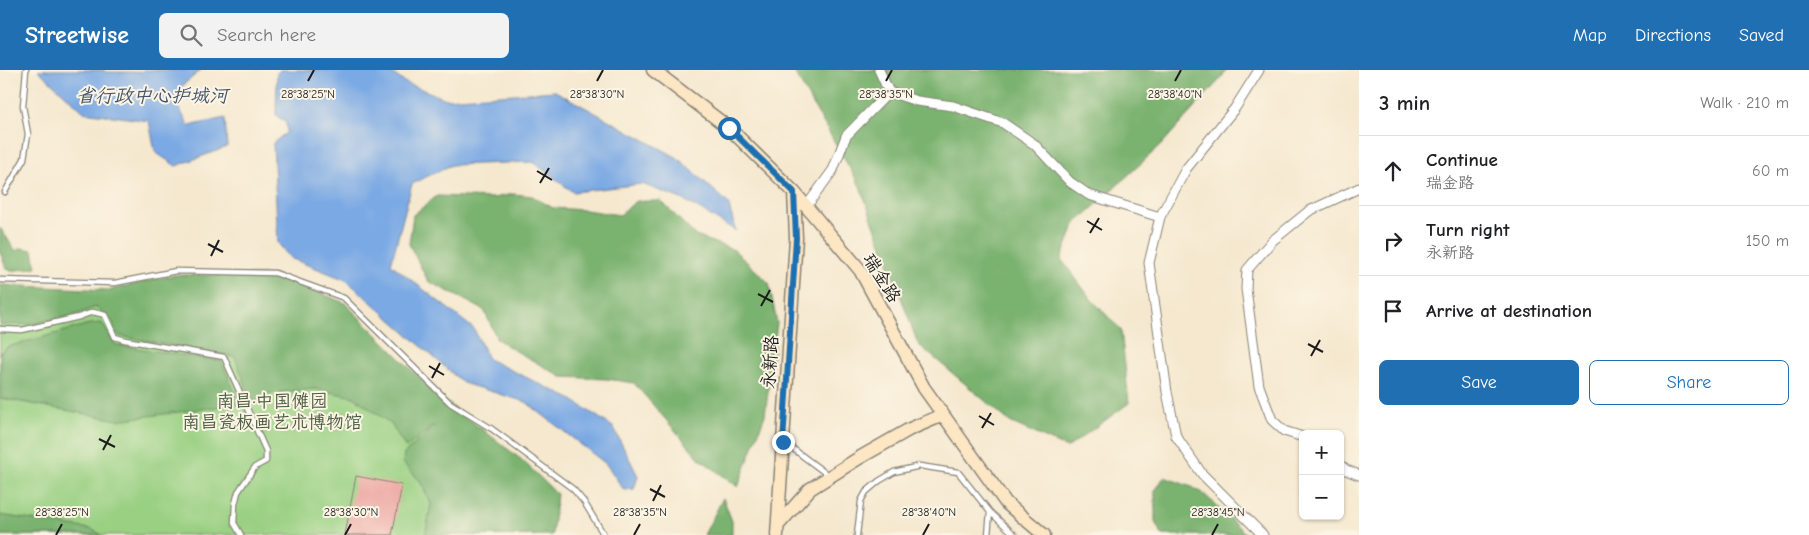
<!DOCTYPE html>
<html lang="en">
<head>
<meta charset="utf-8">
<style>
	:root { --surface:#fff; --page:#f2f2f2; --text:#202124; --muted:#757577; --line:#e0e0e0; --accent:#1f6fb2 }
	body { margin:0; font-family:"Comic Neue","LXGW WenKai TC",sans-serif; background:var(--page); color:var(--text) }
	.controls { position:absolute; right:15px; bottom:15px; display:grid; overflow:hidden; border-radius:8px; box-shadow:0 1px 4px #0004 }
	.controls button { width:45px; height:45px; display:grid; place-items:center; padding:0; border:0; border-bottom:1px solid var(--line); background:var(--surface); color:var(--text); font:25px sans-serif }
	.stop { position:absolute; width:15px; height:15px; margin:-11px; border:4px solid #1f6fb2; border-radius:50%; background:#fff }
	.stop.end { background:#1f6fb2; border-color:#fff; box-shadow:0 1px 5px #0008 }
	.list { margin:0; padding:0; list-style:none }
	h2 { display:flex; justify-content:space-between; align-items:center; height:65px; margin:0; padding:0 20px; font-size:21px }
	h2 small { font-size:16px; font-weight:400; color:var(--muted) }
	.list li { display:grid; grid-template-columns:32px 1fr auto; gap:15px; align-items:center; box-sizing:border-box; height:70px; padding:0 20px; border-top:1px solid var(--line) }
	.list b { display:block; font-size:19px; white-space:nowrap }
	.list p { margin:0; font-size:16px; white-space:nowrap; color:var(--muted) }
	.list em { font-size:16px; font-style:normal; color:var(--muted) }
	.actions { display:flex; gap:10px; padding:15px 20px }
	.actions a { flex:1; padding:11px 0; border:1px solid var(--accent); border-radius:8px; text-align:center; font-size:18px; color:var(--accent) }
	.actions .main { background:var(--accent); color:#fff }
	.icon { flex:none; width:28px; height:28px; fill:none; stroke:currentColor; stroke-width:2; stroke-linecap:round; stroke-linejoin:round }
	.map { position:relative; flex:none; width:1359px; height:465px; overflow:hidden }
	header { display:flex; align-items:center; gap:30px; box-sizing:border-box; height:70px; padding:0 25px; background:var(--accent); color:#fff }
	header strong { font-size:24px }
	nav { display:flex; gap:28px; margin-inline-start:auto; font-size:18px }
	.search { width:350px; height:45px; background:var(--page); display:flex; align-items:center; gap:12px; box-sizing:border-box; padding:0 18px; border-radius:8px; color:var(--muted); font-size:19px }
	main { display:flex }
	aside { flex:1; background:var(--surface) }
	.map>svg:first-child { display:block }
	.green { fill:#99d082; stroke:#5a764f }
	.forest { fill:#7ab270; stroke:#4b6746 }
	.water { fill:#7aa9e4; stroke:#4b6280 }
	.building { fill:#eca6a1 }
	.lines { fill:none; stroke-linecap:round; stroke-linejoin:round }
	.lane-casing { stroke:#888276; stroke-width:7 }
	.street-casing { stroke:#888276; stroke-width:11 }
	.secondary-casing { stroke:#888276; stroke-width:15 }
	.lane { stroke:#fff; stroke-width:4.5 }
	.street { stroke:#fff; stroke-width:9 }
	.secondary { stroke:#fce6c4; stroke-width:12 }
	.route { stroke:#1f6fb2; stroke-width:6 }
	.ticks { fill:none; stroke:#1c1c1c; stroke-width:2 }
	.labels { text-anchor:middle; stroke-width:4; stroke-linejoin:round; paint-order:stroke }
	.street-label { font-size:18px; fill:#1c1c1c; stroke:#fcf5e5 }
	.park-label { font-size:18px; fill:#485b40; stroke:#fcf5e5 }
	.water-label { font-size:19px; font-style:italic; fill:#42546c; stroke:#fcf5e5 }
	.ticks-label { font-size:12px; text-anchor:middle; fill:#1c1c1c; stroke:#fcf5e5; stroke-width:4; stroke-linejoin:round; paint-order:stroke }
</style>
</head>
<body>
<header>
<strong>Streetwise</strong>
<div class="search"><svg class="icon" aria-label="search" viewBox="0 0 24 24"><circle cx="10" cy="10" r="6"/><path d="M15 15l6 6"/></svg>Search here</div>
<nav><a>Map</a><a>Directions</a><a>Saved</a></nav>
</header>
<main>
<div class="map">
<svg width="1359" height="465" viewBox="0 0 1359 465">
	<rect width="100%" height="100%" fill="#fcf5e5"/>
	<filter id="ink" filterUnits="userSpaceOnUse"><feTurbulence type="fractalNoise" baseFrequency=".02" numOctaves="2"/><feDisplacementMap in="SourceGraphic" scale="10" xChannelSelector="R" yChannelSelector="G"/><feConvolveMatrix kernelMatrix="1 2 1 2 8 2 1 2 1" color-interpolation-filters="sRGB"/></filter>
	<filter id="wash" filterUnits="userSpaceOnUse"><feTurbulence type="fractalNoise" baseFrequency=".0096" numOctaves="4" result="noise"/><feDisplacementMap in="SourceGraphic" scale="20" xChannelSelector="R" yChannelSelector="G"/><feGaussianBlur stdDeviation="1.12" result="paint"/><feColorMatrix in="noise" values="0 0 0 0 0 0 0 0 0 0 0 0 0 0 0 0 0 1.4 0 .05"/><feComposite in="paint" operator="in"/></filter>
	<g filter="url(#wash)">
		<rect width="100%" height="100%" fill="#f5e8cf"/>
		<path class="green" d="M155,209L203,238L341,235L537,465H0V221L109,224Z"/>
		<path class="forest" d="M793,0H1226L1222,7L1161,75L1075,154L1061,189L1091,229L1121,260L1129,333L1067,378L1010,352L918,274L860,116Z
			M513,124L532,126L553,138L585,140L620,145L636,131H661L696,166L734,180L769,213L777,253L765,345L738,417L699,388L634,313L607,309L562,307L516,281L497,269L484,240L428,211L409,174L413,145L437,126L493,128Z
			M0,158L16,181L21,178L33,180L36,197L11,201L6,198L0,182Z
			M174,205H276L345,233L435,323L522,390L557,424L552,465H425L431,434L420,411L403,393L404,384L435,356H432L406,378L391,354L354,327L315,319L263,324L255,332L118,350L0,328V283L7,277L90,254L102,253L116,275L221,291L239,331L251,329L235,287L120,266L114,260L113,252L96,237L78,244L33,254L0,255V215L109,220Z
			M1164,407L1192,417L1203,423L1247,465H1162L1155,452V421Z
			M723,428L732,451V465H704Z
			M0,445L91,459L102,465H0Z"/>
		<path class="water" d="M38,0H103L106,2H141L143,0H201L182,16L177,35L189,56L225,48L227,77L176,96L155,82L149,51L84,42Z
			M280,0H388L404,12L446,29L555,21L678,88L728,133L736,161L684,130L642,114L573,122L533,92L451,95L412,114L391,194L474,259L488,289L571,329L613,357L638,406L634,419L624,420L606,394L526,332L463,313L346,210L290,188L278,173L273,73L287,62L286,53L276,45L277,3Z"/>
		<g id="blocks">
			<path class="building" d="M356,406L402,415L392,465H345Z"/>
		</g>
	</g>
	<g filter="url(#ink)">
		<use href="#blocks" fill-opacity="0" stroke="#888276" stroke-width="1"/>
		<g class="lines">
			<g class="lane-casing">
				<path id="lane" d="M5,122L24,89L28,64L23,36L26,0
					M0,210L115,213L176,201L275,203L344,228L450,333L492,359L573,419L584,432L604,465
					M0,259L22,260L79,247L93,242L105,245L115,267L125,270L224,287L266,381V391L255,397L238,422L235,434L234,453L241,465
					M784,372L828,405
					M857,465L861,431L866,422L879,411L894,402L920,396L958,402L990,442L1015,465
					M988,465L990,442"/>
			</g>
			<g class="street-casing">
				<path id="street" d="M879,0L889,22
					M1259,0L1235,38L1186,99L1160,147L1149,193L1167,322L1176,366L1202,404L1263,465
					M806,137L833,100L846,66L889,22L917,31L953,36L1003,53L1034,74L1070,112L1089,125L1160,147
					M1303,367L1284,361L1272,350L1259,316L1246,219L1247,200L1272,171L1309,141L1359,118
					M1340,395L1346,400L1359,405"/>
			</g>
			<g class="secondary-casing">
				<path id="secondary" d="M653,0L729,58L794,122L860,200L924,318L1006,433L1044,465
					M778,455L810,419L859,388L910,359L943,345
					M777,465L796,168L794,122"/>
			</g>
			<use href="#lane" class="lane"/>
			<use href="#street" class="street"/>
			<use href="#secondary" class="secondary"/>
		</g>
	</g>
	<g class="lines" filter="url(#ink)">
		<path class="route" d="M729,58L794,122L796,168L783,372"/>
	</g>
	<path class="ticks" d="M308,11L314,0M597,11L603,0M886,11L892,0M1175,11L1181,0M537,101L552,110M540,113L549,98M1087,151L1102,160M1090,163L1099,148M208,174L223,182M211,186L219,170M758,224L773,232M761,236L770,220M1308,274L1323,282M1311,286L1320,270M429,296L444,305M432,308L440,293M979,346L994,355M982,358L991,343M99,369L115,377M103,380L111,365M650,419L665,427M653,431L661,415M56,465L62,454M345,465L351,454M634,465L640,454M923,465L929,454M1212,465L1218,454"/>
	<g class="labels">
		<g class="street-label">
			<text transform="translate(882 208) rotate(58)" y="6">瑞金路</text>
			<text transform="translate(770 292) rotate(-86)" y="6">永新路</text>
		</g>
		<g class="park-label">
			<text x="272" y="337">南昌·中国傩园<tspan x="272" dy="21">南昌瓷板画艺术博物馆</tspan></text>
		</g>
		<g class="water-label">
			<text x="152" y="32">省行政中心护城河</text>
		</g>
	</g>
	<g class="ticks-label">
		<text x="308" y="28">28°38'25"N</text>
		<text x="597" y="28">28°38'30"N</text>
		<text x="886" y="28">28°38'35"N</text>
		<text x="1175" y="28">28°38'40"N</text>
		<text x="62" y="446">28°38'25"N</text>
		<text x="351" y="446">28°38'30"N</text>
		<text x="640" y="446">28°38'35"N</text>
		<text x="929" y="446">28°38'40"N</text>
		<text x="1218" y="446">28°38'45"N</text>
	</g>
</svg>
<div class="controls">
<button>+</button>
<button>−</button>
</div>
<div class="stop" style="left:729px;top:58px"></div>
<div class="stop end" style="left:783px;top:372px"></div>
</div>
<aside>
<h2>3 min<small>Walk · 210 m</small></h2>
<ul class="list">
<li><svg class="icon" aria-label="ahead" viewBox="0 0 24 24"><path d="M12 20V5M6 11l6-6 6 6"/></svg><div><b>Continue</b><p>瑞金路</p></div><em>60 m</em></li>
<li><svg class="icon" aria-label="right" viewBox="0 0 24 24"><path d="M7 20v-9h11M14 6l5 5-5 5"/></svg><div><b>Turn right</b><p>永新路</p></div><em>150 m</em></li>
<li><svg class="icon" aria-label="arrive" viewBox="0 0 24 24"><path d="M6 21V4h12l-3 4 3 4H6"/></svg><div><b>Arrive at destination</b></div></li>
</ul>
<div class="actions"><a class="main">Save</a><a>Share</a></div>
</aside>
</main>
</body>
</html>
